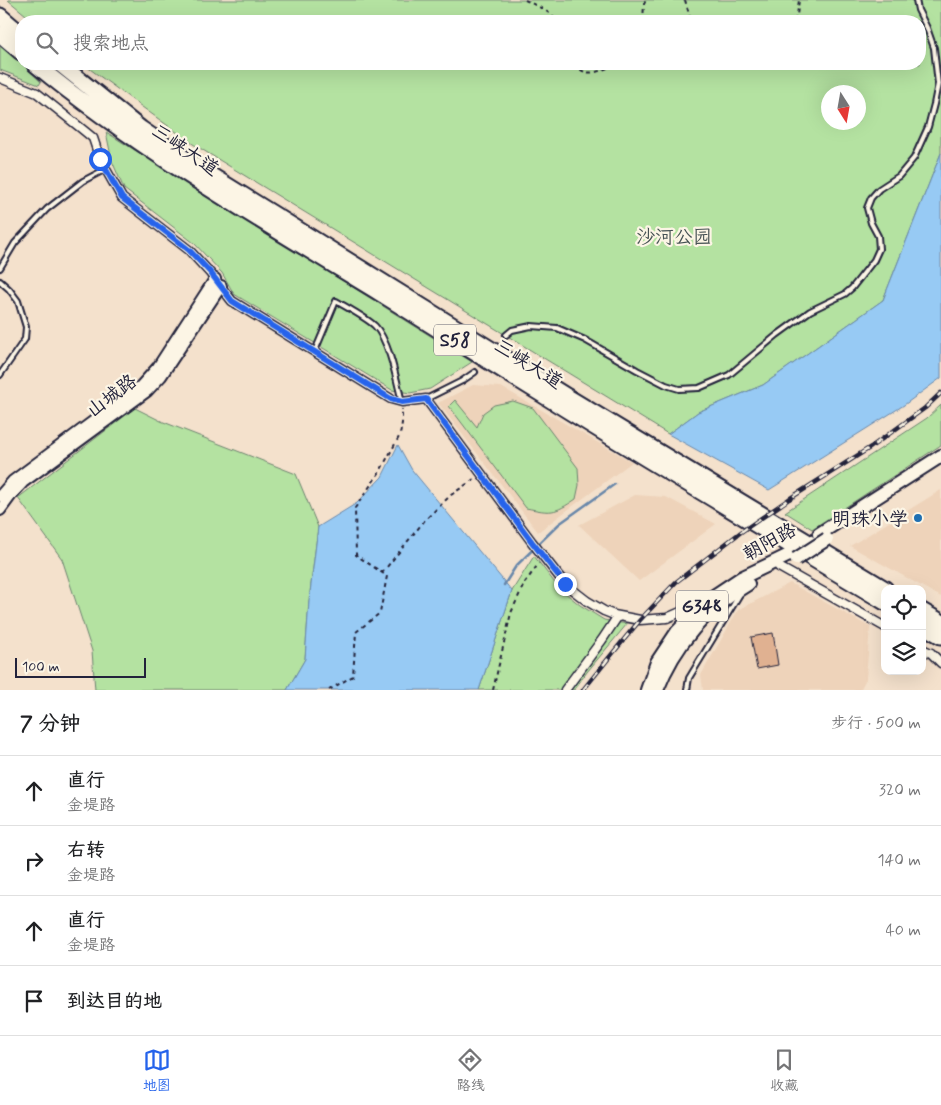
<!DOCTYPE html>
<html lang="zh">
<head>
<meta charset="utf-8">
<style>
	:root { --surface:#fff; --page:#f2f2f2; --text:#202124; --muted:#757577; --line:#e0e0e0; --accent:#2563eb }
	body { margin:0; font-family:Mynerve,"LXGW WenKai TC",sans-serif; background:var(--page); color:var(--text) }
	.controls { position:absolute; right:15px; bottom:15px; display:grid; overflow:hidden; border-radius:10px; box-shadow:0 5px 20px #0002 }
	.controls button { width:45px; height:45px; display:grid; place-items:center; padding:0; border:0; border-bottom:1px solid var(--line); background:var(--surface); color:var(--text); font:25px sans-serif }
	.compass { position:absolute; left:821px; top:85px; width:45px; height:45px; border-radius:50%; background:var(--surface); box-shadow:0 5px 20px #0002; rotate:169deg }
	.scale { position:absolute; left:15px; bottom:12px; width:131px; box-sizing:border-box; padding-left:5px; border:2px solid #22223b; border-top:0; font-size:14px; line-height:18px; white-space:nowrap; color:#22223b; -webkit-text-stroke:4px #fcf5e5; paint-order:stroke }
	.stop { position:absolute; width:15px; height:15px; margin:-11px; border:4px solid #2563eb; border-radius:50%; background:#fff }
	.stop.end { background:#2563eb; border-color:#fff; box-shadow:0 1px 5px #0008 }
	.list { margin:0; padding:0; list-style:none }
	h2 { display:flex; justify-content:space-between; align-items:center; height:65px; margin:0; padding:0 20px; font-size:21px }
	h2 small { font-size:16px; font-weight:400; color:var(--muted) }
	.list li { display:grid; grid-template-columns:32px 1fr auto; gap:15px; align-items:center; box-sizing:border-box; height:70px; padding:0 20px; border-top:1px solid var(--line) }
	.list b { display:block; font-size:19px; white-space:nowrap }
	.list p { margin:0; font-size:16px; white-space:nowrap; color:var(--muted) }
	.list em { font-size:16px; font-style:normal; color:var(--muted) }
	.icon { flex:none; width:28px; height:28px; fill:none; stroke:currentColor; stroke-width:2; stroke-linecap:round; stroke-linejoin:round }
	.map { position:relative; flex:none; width:941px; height:690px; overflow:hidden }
	.search { position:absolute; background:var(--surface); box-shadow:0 5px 20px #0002; left:15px; right:15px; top:15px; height:55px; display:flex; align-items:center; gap:12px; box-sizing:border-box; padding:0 18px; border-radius:20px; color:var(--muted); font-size:19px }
	.sheet { height:345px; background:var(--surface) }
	nav { display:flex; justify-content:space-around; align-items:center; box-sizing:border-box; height:70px; border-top:1px solid var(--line); background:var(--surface); font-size:14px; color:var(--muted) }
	nav a { display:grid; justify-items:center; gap:2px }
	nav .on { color:var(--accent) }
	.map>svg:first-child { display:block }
	.built { fill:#eed3ba }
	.green { fill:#b4e2a1; stroke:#6b826e; fill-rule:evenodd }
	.water { fill:#97caf4; stroke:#6887aa }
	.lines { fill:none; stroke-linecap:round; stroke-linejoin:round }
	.stream { stroke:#6887aa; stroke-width:2.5 }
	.building { fill:#e0b191; stroke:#22223b }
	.service-casing { stroke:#22223b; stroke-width:8 }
	.minor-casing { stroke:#22223b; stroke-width:11 }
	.tertiary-casing { stroke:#22223b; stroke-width:14 }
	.primary-casing { stroke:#22223b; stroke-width:16 }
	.motorway-casing { stroke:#22223b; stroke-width:19 }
	.path { stroke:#22223b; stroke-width:2; stroke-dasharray:4 4; stroke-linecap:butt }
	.service { stroke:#fcf5e5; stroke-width:4 }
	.minor { stroke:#fcf5e5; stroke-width:8 }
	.tertiary { stroke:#fcf5e5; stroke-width:10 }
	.primary { stroke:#fcf5e5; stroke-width:12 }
	.motorway { stroke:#fcf5e5; stroke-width:15 }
	.rail-casing { stroke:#22223b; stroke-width:4.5 }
	.rail { stroke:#fcf5e5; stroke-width:2.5; stroke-dasharray:8; stroke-linecap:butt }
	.primary-bridge-casing { stroke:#22223b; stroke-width:16; stroke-linecap:butt }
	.primary-bridge { stroke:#fcf5e5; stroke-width:12 }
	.route { stroke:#2563eb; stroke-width:6 }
	.poi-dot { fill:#1f6fb2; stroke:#fcf5e5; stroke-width:2 }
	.labels { text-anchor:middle; stroke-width:4.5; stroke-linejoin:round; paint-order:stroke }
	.shield { fill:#fcf5e5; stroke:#63616e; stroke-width:1 }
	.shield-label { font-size:18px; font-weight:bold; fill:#22223b }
	.street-label { font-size:19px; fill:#22223b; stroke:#fcf5e5 }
	.park-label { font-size:19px; fill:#465254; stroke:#fcf5e5 }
	.poi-label { font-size:19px; fill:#22223b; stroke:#fcf5e5; text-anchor:end }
</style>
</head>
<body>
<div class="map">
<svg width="941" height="690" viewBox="0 0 941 690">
	<rect width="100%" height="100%" fill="#f4e1cc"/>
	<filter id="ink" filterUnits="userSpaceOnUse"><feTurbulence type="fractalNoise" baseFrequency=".02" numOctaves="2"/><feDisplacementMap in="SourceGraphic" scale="10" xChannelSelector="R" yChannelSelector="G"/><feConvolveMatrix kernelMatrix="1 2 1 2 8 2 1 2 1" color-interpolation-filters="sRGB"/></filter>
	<g filter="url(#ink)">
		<path class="built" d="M473,385L501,387L632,462L538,532L438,403Z
			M941,490V597L850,546Z
			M635,495L666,497L716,524L639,581L579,525Z
			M790,583L870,627L866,679L860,690H703L701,675L738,610Z"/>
		<path class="green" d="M8,0H941V153L883,300L763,385L698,412L668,434L193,144L83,64H920V21H33ZM828,92H858V122H828Z
			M0,43L41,82L39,85L0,70Z
			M106,132L472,362L430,389L410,393L392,390L234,294L222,273L194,243L124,189L112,161Z
			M455,400L477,427L483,413L494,405L513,401L533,408L578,468L579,485L576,499C554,514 551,513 526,508L449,406Z
			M941,405V445L812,529L785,512L927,418Z
			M135,408L161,421L296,474L318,527L309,601L305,659L287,690H95L92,651L62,559L18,498Z
			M534,556L558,587L580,605L604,620L627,624L587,672L574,690H479L512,591Z"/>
		<path class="water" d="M941,153V378L904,405L769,490L668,434L698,412L763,385L883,300Z
			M398,445L412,470L512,591L479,690H287L305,659L309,601L318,527L357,503L382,477Z"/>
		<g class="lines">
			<path class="stream" d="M504,585L516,566L559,524L615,484"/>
		</g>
		<path class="building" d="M773,633L778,665L757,669L751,637Z"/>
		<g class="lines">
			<g class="service-casing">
				<path id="service" d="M0,268L15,243L47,209L83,181L106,169
					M0,281L9,289L18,301L26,327L25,339L0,375
					M506,335L512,330L531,326L557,328L585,340L637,370L666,385L679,389L699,388L729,375L777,335L810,311L845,294L852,288L874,260L879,249L878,236L871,223L867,208L871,198L879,189L899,176L914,158L928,127L934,104L938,84L934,48L927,28L918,10L916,0
					M315,351L336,301C346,307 367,318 375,326C389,340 397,382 402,402
					M426,399L462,381L475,372
					M687,690L689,678L740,594"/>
			</g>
			<g class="minor-casing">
				<path id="minor" d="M0,78L37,93L82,129L93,138L100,159L122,198L189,250L210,273L232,301L391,399L402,402L426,399L532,542L565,584L587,601L604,611L614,615L640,620L667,618L701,603
					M779,567L885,627
					M922,649L931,653L941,663
					M565,690L602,640L618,616"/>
			</g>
			<g class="tertiary-casing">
				<path id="tertiary" d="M0,496L13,481L141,386L158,367L215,279
					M0,510L11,495L23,482L147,391L161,376L221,286"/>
			</g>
			<g class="primary-casing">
				<path id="primary" d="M819,534L941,456
					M647,690L657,662L677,632L708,600L741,578L789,555
					M657,690C675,644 705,609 748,584"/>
			</g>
			<g class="motorway-casing">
				<path id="motorway" d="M0,16L21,34
					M0,34L21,52
					M35,64C142,152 262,221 380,293C435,327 489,362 543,395C656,466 771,533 885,602
					M60,64L141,129L191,163L566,396L885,589
					M922,611L941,622
					M922,625L941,636"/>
			</g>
			<path class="path" d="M525,0C536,5 550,12 558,21
				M685,0L691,21
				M643,21L644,4L646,0
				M795,21L797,15L799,0
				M575,64C577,66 578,69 581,70C591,77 607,68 617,64
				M382,573L425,520L451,495L474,479
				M329,690L353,676L356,632L380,613L387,576L356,555L355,508L379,473L400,435L402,423V409
				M493,690L511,613L524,584L539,563"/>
			<use href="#service" class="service"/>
			<use href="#minor" class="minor"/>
			<use href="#tertiary" class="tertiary"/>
			<use href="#primary" class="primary"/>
			<use href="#motorway" class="motorway"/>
			<g class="rail-casing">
				<path id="rail" d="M583,690L608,659L640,620L676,582L741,532L789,499L871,447L925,408L941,393"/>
			</g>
			<use href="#rail" class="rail"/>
			<g class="primary-bridge-casing">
				<path id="primary-bridge" d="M796,559L827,539"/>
			</g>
			<use href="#primary-bridge" class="primary-bridge"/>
		</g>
	</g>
	<g class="lines" filter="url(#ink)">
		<path class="route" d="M100,159L122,198L189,250L210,272L232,301L391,399L402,402L426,399L532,542L565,584"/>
	</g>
	<circle class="poi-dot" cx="918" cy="518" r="5"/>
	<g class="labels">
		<g class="shield">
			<rect x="434" y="324.5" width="42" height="31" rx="4"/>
			<rect x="676" y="590.5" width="52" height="31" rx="4"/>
		</g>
		<g class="shield-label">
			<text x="455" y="346">S58</text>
			<text x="702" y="612">G348</text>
		</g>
		<g class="street-label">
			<text transform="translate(186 149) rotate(34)" y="7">三峡大道</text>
			<text transform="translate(529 363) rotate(32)" y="7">三峡大道</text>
			<text transform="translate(111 395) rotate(-37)" y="7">山城路</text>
			<text transform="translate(769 541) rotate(-29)" y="7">朝阳路</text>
		</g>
		<g class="park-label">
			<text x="674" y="243">沙河公园</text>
		</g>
		<g class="poi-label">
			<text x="908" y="525">明珠小学</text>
		</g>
	</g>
</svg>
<div class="controls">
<button><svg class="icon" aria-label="locate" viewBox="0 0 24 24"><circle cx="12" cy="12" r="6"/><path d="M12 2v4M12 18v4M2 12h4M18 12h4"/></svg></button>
<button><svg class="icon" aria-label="layers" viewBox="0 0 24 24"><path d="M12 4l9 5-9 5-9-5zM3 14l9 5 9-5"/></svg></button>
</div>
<svg class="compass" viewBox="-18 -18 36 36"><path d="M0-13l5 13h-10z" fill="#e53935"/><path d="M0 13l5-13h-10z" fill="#757577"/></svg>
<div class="scale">100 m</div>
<div class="stop" style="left:100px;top:159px"></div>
<div class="stop end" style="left:565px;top:584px"></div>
<div class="search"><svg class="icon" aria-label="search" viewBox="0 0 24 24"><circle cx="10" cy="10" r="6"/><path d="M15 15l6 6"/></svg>搜索地点</div>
</div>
<section class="sheet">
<h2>7 分钟<small>步行 · 500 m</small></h2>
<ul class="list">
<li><svg class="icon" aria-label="ahead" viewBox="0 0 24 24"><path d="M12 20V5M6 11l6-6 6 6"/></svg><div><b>直行</b><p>金堤路</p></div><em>320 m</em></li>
<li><svg class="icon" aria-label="right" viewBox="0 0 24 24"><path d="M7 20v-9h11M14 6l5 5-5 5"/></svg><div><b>右转</b><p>金堤路</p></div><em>140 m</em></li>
<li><svg class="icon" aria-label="ahead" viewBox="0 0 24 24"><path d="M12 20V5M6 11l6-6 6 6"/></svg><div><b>直行</b><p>金堤路</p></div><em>40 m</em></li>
<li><svg class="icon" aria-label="arrive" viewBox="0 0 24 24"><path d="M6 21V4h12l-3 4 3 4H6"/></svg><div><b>到达目的地</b></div></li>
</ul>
</section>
<nav>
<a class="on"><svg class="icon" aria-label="map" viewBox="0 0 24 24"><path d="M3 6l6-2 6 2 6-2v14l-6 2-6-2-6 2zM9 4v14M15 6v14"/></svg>地图</a>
<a><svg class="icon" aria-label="directions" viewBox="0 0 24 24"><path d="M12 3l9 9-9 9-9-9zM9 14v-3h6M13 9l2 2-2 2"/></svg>路线</a>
<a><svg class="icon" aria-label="saved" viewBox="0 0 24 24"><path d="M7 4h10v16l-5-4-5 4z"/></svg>收藏</a>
</nav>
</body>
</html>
